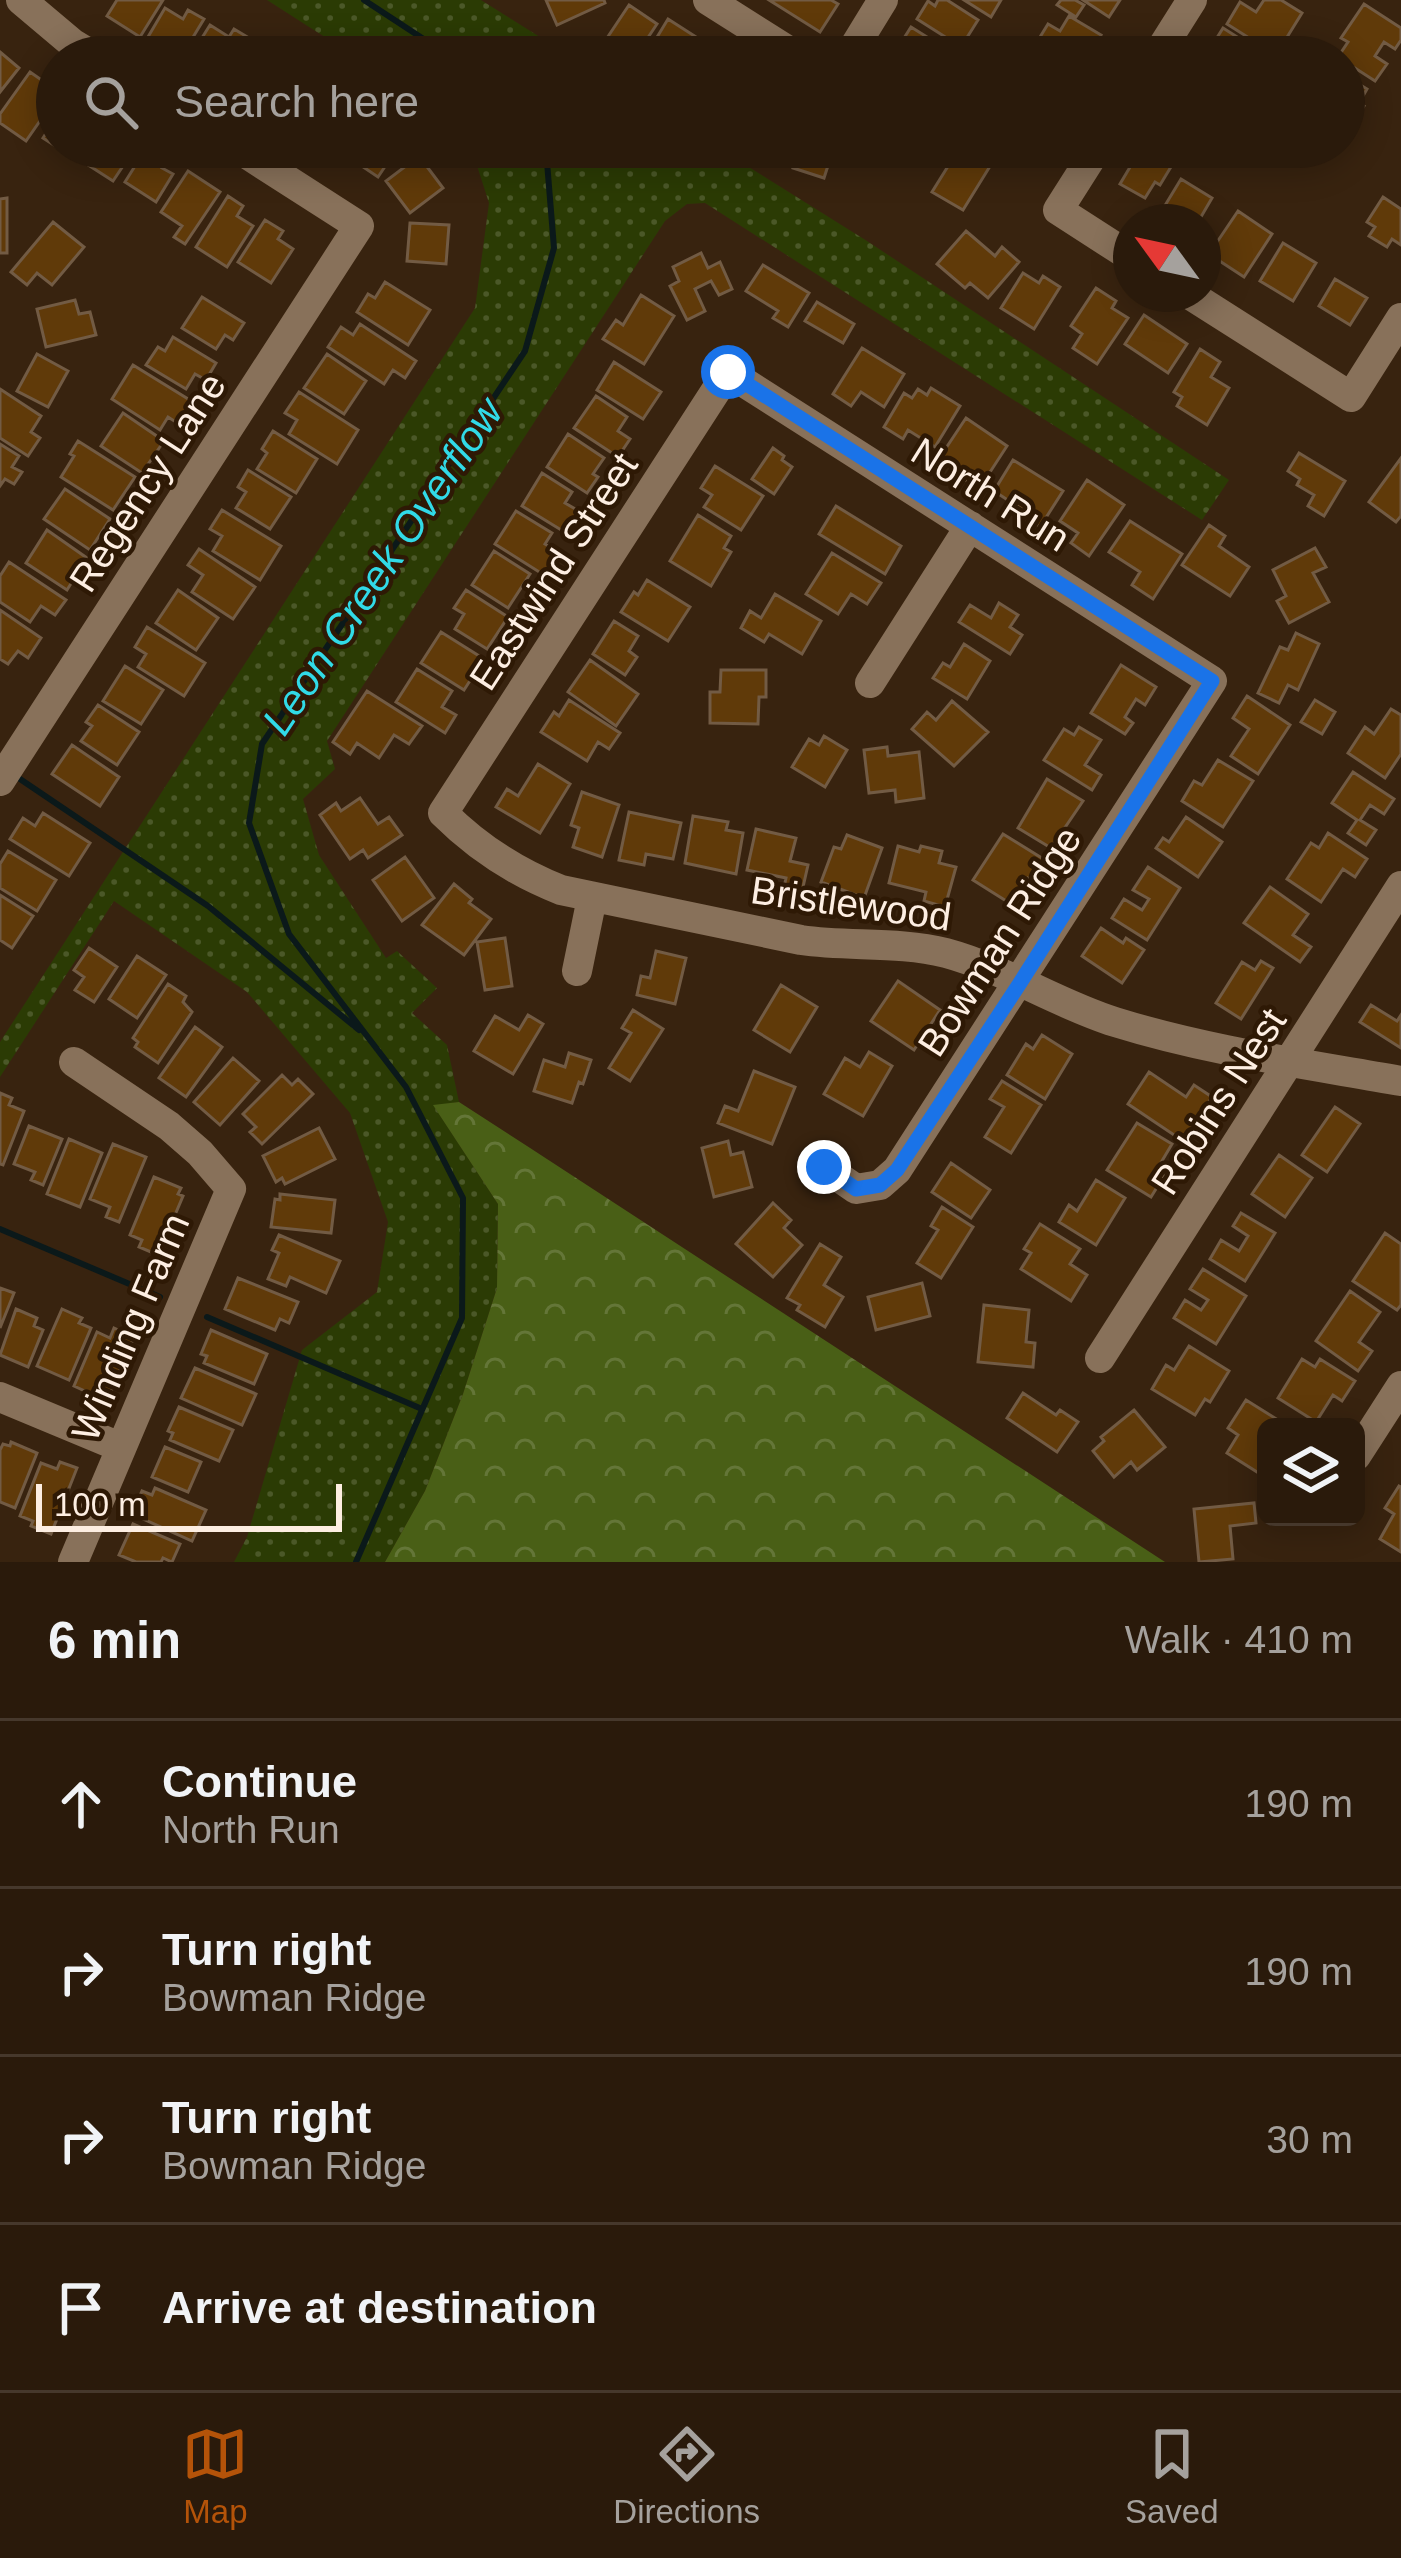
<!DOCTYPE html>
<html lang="en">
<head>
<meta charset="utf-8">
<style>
	:root { --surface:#2a1a0b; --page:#362719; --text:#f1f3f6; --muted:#a5a19d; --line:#46382c; --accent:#b45309 }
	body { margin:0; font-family:Helvetica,sans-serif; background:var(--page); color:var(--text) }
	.controls { position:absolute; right:36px; bottom:36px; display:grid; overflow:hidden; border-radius:18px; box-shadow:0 6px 30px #0003 }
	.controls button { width:108px; height:108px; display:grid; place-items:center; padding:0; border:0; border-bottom:3px solid var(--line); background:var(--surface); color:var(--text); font:60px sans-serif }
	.compass { position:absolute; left:1113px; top:204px; width:108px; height:108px; border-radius:50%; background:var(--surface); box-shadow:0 6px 30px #0003; rotate:303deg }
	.scale { position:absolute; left:36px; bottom:30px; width:306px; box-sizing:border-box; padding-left:12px; border:6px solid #fdeee2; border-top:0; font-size:33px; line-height:42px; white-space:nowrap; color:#fdeee2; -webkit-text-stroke:9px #2e1905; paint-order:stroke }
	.stop { position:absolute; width:36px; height:36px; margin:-27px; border:9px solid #1a73e8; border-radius:50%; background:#fff }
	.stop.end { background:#1a73e8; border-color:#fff; box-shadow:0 3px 12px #0008 }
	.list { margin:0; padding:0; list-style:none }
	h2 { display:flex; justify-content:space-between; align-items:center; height:156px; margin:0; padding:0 48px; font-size:51px }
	h2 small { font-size:39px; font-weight:400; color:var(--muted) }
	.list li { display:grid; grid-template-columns:78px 1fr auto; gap:36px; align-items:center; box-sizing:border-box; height:168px; padding:0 48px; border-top:3px solid var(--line) }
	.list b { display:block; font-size:45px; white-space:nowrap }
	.list p { margin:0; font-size:39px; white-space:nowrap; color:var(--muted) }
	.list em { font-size:39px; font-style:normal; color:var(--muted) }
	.icon { flex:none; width:66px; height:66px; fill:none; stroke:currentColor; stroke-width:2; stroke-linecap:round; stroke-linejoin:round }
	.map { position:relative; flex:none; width:1401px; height:1562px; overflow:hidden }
	.search { position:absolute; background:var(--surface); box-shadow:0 6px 30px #0003; left:36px; right:36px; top:36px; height:132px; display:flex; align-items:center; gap:30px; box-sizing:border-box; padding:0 42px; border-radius:66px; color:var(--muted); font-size:45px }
	.sheet { height:828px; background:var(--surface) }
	nav { display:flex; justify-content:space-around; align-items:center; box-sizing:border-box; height:168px; border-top:3px solid var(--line); background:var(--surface); font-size:33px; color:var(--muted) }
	nav a { display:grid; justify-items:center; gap:6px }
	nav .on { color:var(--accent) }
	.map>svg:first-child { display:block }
	.grass { fill:url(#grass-dots) }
	.forest { fill:url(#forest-crowns) }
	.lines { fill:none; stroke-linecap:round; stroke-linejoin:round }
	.stream { stroke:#0b191a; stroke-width:6 }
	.building { fill:#603a09; stroke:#725b44; stroke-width:3 }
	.minor { stroke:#88715a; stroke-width:30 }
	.route { stroke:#1a73e8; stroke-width:15 }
	.labels { text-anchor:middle; stroke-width:9; stroke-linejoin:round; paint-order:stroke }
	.street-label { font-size:39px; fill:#fdeee2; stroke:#2e1905 }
	.water-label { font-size:42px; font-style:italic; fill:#31dae7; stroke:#2e1905 }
</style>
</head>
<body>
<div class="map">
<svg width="1401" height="1562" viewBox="0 0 1401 1562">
	<defs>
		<pattern id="grass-dots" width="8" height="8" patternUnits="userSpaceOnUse" patternTransform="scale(3)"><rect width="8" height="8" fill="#2b3b04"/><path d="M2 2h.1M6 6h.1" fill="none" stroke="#4b5828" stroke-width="1.8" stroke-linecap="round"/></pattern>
		<pattern id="forest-crowns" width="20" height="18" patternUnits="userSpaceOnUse" patternTransform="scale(3)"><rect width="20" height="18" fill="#495f16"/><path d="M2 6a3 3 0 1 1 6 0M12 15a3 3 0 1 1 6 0" fill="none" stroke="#647638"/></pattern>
	</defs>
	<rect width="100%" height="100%" fill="#38230f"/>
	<path class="grass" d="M267,0H481L572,57H356Z
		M471,147H717L867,241L1229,480L1202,520L705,203L687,204L665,221L327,741L335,769L303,799L319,855L386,958L397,951L437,988L412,1013L447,1045L459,1102L434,1106L498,1204L497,1288L463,1394L425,1491L385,1562H234L247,1537L302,1350L377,1292L388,1222L350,1113L247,992L114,901L0,1077V1042L475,308L489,203Z"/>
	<path class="forest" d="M459,1102L527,1146L1165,1562H385L425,1491L463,1394L497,1288L498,1204L433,1105Z"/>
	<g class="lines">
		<path class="stream" d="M364,0L451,57
			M20,779L208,906L359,1030
			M0,1229L160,1297
			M207,1317L422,1409
			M356,1562L462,1318L463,1198L406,1087L289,934L249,823L262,744L525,351L554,248L547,162L538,147"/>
	</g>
	<path class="building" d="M117,0H163L140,37L107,16Z
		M546,0H604L605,3L557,25Z
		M769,0H831L838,4L820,32Z
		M938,0H947L978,20L961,47L917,19L928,1L935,6Z
		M964,0H1001L991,17Z
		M1061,0H1075L1084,5L1076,17L1057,5Z
		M1083,0H1120L1109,17Z
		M1264,0H1281L1302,13L1276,55L1227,24L1240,2L1256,12Z
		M1364,4L1401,28V40L1395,49L1384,42L1375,56L1387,64L1375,81L1344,61V57H1338L1348,42L1341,38Z
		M629,5L657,24L635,57L607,38Z
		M165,8L183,19L188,10L204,19L181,57H169L145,42Z
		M1069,16L1101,35L1091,51L1101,57H1063L1037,42L1048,24L1060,31Z
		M668,19L696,37L684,57H645Z
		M210,25L229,37L234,29L249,38L237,57H190Z
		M911,27L959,57H898L894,54Z
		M1223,28L1245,42L1239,51L1249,57H1205Z
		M702,43L725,57H693Z
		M0,52L19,68L0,92Z
		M30,72L46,83L39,92L53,102L26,141L0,123V114Z
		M1344,75L1367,89L1359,103L1364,106L1344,139Z
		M57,116V147H81L74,158L43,138Z
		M92,147H133L135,148L113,181L82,161Z
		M147,147H153L169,156L162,168L173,174L156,202L125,182Z
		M353,147H398L378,177L347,156Z
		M800,147H834L824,178L793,168Z
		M960,147H966L992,163L963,210L932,192Z
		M1142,147H1183L1160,185L1155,182L1145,198L1120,184Z
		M419,156L443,188L410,213L386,181Z
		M188,171L220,192L185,244L174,237L182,226L161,212Z
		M1181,179L1212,198L1198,222H1155Z
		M228,196L243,206L237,216L253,226L227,267L196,247Z
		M1383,197L1401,209V245L1392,239L1387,247L1369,236L1375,227L1367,222Z
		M7,198V253H0V199Z
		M1238,211L1272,234L1244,277L1209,254Z
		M265,220L283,231L278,239L293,249L271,283L238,262Z
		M53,222L84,247L52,285L37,273L27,285L11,272Z
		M410,223L449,225L446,264L407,261Z
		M966,231L995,256L1002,247L1019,262L988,298L970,283L965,288L937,264Z
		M1283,243L1316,263L1293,301L1260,281Z
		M701,253L708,268L720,262L732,289L719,295L711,281L695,289L705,311L687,320L670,286L679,281L673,267Z
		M763,265L809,293L788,327L773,318L778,311L746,291Z
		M1023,273L1039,283L1043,276L1060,287L1034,329L1001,308Z
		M1335,279L1367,298L1350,325L1319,306Z
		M385,282L430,310L408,345L357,312L368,294L375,298Z
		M1096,288L1116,301L1112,308L1128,318L1097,364L1073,348L1082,334L1071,326Z
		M641,295L674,316L644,364L603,339L616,320L623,325Z
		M202,297L244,323L233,340L225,335L216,349L182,328Z
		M75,300L79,314L90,312L96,335L46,347L37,309Z
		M817,302L854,324L843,343L805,321Z
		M1144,315L1187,344L1168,373L1125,344Z
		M360,324L416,361L405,378L393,370L384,384L328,347L341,327L353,335Z
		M173,337L216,363L206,380L195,374L186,389L146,365L158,347L165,351Z
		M862,348L904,374L884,407L861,392L851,406L833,394Z
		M1200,349L1220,362L1211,377L1229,388L1207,425L1177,406L1182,397L1174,392Z
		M37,354L68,371L48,407L17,391Z
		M327,354L366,381L344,414L304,388Z
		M614,362L661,392L643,419L597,390Z
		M133,365L193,402L179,424L168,417L160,430L112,399Z
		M931,388L960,406L935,447L908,430L903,439L884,427L904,393L912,398L918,389L927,395Z
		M0,389L41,416L31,432L40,438L28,456L0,438Z
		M299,392L358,430L337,464L289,434L297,420L285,413Z
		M596,396L627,417L618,431L630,439L618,457L574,428Z
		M123,413L164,441L142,473L101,446Z
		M966,418L1007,446L979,489L961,477L963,473L940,457Z
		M273,431L317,459L296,493L257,469L267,453L262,449Z
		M568,434L604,458L593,474L598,477L587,493L547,467Z
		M78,441L135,477L113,510L61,477L74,456L70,454Z
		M0,444L19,456L12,467L22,472L14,484L5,479L0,486Z
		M773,448L784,456L782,460L792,467L774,494L752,479Z
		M1299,453L1345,481L1324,516L1308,506L1314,495L1297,485L1300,479L1288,471Z
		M1401,458V516L1396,522L1369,502Z
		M1013,460L1063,491L1040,527L1021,514L1023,510L994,491Z
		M715,466L763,496L741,530L704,507L712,495L701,488Z
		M248,470L291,497L270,529L236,508L246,492L238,487Z
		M542,473L572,492L565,503L584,514L571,536L522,506Z
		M1087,480L1124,505L1089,556L1071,543L1078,533L1060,521Z
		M65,489L110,519L90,550L44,519Z
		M836,506L901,546L885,574L819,534Z
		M222,510L281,546L260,580L213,551L222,536L210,529Z
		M516,511L552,533L545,544L558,552L544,575L495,544Z
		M698,515L731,536L724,548L731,552L711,586L670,561Z
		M1130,521L1182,554L1153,599L1132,585L1140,572L1109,552Z
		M1209,525L1225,536L1219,546L1249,567L1230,596L1182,565Z
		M47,530L87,558L67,590L26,563Z
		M1315,548L1326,567L1313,573L1329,602L1289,623L1277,601L1286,596L1273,570Z
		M199,549L255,587L233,619L192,592L203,575L188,565Z
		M494,551L530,574L508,608L472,585Z
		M832,553L881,583L867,604L851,594L838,614L806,594Z
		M9,562L66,600L55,615L41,606L30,622L0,602V576Z
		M647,580L690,607L668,641L621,612L634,592L638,595Z
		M178,590L218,618L196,650L156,623Z
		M466,590L508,617L487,649L455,629L464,614L454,608Z
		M775,594L821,621L802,654L769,634L764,642L741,628L750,611L761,618Z
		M999,603L1018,615L1010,627L1022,635L1010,654L959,622L970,605L991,618Z
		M0,610L41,638L28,658L18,651L8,664L0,659Z
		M614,621L638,636L629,651L637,657L625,675L593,654Z
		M147,627L205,663L184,696L138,667L146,654L135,647Z
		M441,632L484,659L464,690L421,663Z
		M1296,633L1319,644L1298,690L1288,685L1279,703L1258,693L1280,647L1288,650Z
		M964,644L990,661L967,699L933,678L943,663L950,667Z
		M590,660L638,694L616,726L568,692Z
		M1121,665L1156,687L1145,705L1136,699L1125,717L1133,723L1125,734L1091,713Z
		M125,666L163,690L141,724L103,701Z
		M417,669L452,691L442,707L456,715L445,733L396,702Z
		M721,670H766V697H759L758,724L710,723V692H720Z
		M367,691L422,726L409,744L394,735L379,758L357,743L350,754L333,742Z
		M1247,696L1290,725L1258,774L1231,756L1249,729L1233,718Z
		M569,700L620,733L609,749L598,742L587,761L541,732L554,712L559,716Z
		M1315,700L1335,712L1322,734L1301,722Z
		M952,701L988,732L954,766L912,729L927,712L936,720Z
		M98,705L139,732L117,765L81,741L92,726L86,722Z
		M1391,709L1401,715V754L1385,778L1348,753L1365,727L1374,734Z
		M1079,727L1101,740L1085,765L1101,775L1092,790L1044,760L1064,729L1074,735Z
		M824,736L847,750L825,787L792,767L809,739L819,745Z
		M72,745L119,777L100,806L52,774Z
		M887,747L888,756L919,752L924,798L896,802L895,790L869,793L864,750Z
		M1218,760L1253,781L1223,827L1182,801L1194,781L1202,785Z
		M538,764L570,784L540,833L496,807L507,789L518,796Z
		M1353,772L1394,799L1384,814L1370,805L1360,820L1376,830L1366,845L1348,833L1357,820L1332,803Z
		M1047,779L1083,801L1051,848L1018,828Z
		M582,792L619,805L602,857L573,847L579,828L571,825Z
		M360,798L378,824L389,817L402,835L368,858L363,850L350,859L320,815L336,803L341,811Z
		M629,812L681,823L673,859L646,854L644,865L619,860Z
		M43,813L90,843L69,876L10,839L23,818L35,826Z
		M693,816L728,822L726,830L743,833L736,874L685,863Z
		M1186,817L1222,842L1198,877L1156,848L1163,838L1169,842Z
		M756,829L796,838L790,861L808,865L801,896L783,892L786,878L747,870Z
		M1328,833L1367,859L1355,877L1343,869L1321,902L1287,879L1311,843L1319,848Z
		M1003,834L1045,860L1032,880L1028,878L1011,904L973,880Z
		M847,835L882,848L864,898L821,882L834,847L841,849Z
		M898,846L919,852L921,846L942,851L939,863L956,867L945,907L924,901L926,892L889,883Z
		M8,851L56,880L37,911L0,888V864Z
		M405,857L434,898L402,921L373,880Z
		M1148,867L1180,888L1147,940L1112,918L1124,899L1142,910L1149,899L1133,890Z
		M454,884L472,899L469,903L491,919L464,955L422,925Z
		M1270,887L1308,914L1293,935L1311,947L1300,962L1244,923Z
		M0,895L33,916L12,948L0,940Z
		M1101,928L1123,943L1126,938L1144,950L1122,983L1082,956Z
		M505,938L512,986L485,990L477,942Z
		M89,948L117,967L94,1002L75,990L84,977L74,970Z
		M656,951L686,958L675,1004L637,995L641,976L650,978Z
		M137,956L166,975L137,1018L109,999Z
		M1261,961L1273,968L1241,1019L1216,1003L1242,962L1255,970Z
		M898,981L940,1010L914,1050L871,1021Z
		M168,984L186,996L183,1002L192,1012L158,1063L135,1047L138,1042L133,1038Z
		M781,985L817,1007L790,1052L754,1030Z
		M1371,1005L1397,1021L1401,1015V1048L1360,1022Z
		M633,1010L663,1029L630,1081L609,1068L631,1033L622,1028Z
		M528,1015L543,1024L513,1074L474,1051L495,1016L519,1030Z
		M195,1027L222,1047L186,1097L159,1078Z
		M1042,1035L1072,1054L1045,1099L1007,1075L1026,1044L1033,1049Z
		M869,1052L892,1066L863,1116L824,1094L845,1058L860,1067Z
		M569,1053L591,1060L583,1084L579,1082L572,1103L534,1091L544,1060L565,1067Z
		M233,1058L259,1081L220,1125L194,1102Z
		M754,1071L795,1087L772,1144L718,1123L725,1106L738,1111Z
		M1149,1072L1186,1097L1194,1085L1212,1097L1183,1141L1128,1104Z
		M282,1075L292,1085L298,1079L313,1094L262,1144L250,1132L256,1127L243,1114Z
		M1002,1081L1041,1105L1011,1153L985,1137L1004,1107L990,1099Z
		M0,1093L12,1098L9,1105L24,1111L3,1165L0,1164Z
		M1335,1107L1360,1124L1327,1172L1302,1155Z
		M1137,1123L1172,1144L1156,1171L1164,1176L1151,1197L1107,1170Z
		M29,1126L62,1139L43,1185L31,1180L35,1172L14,1164Z
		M319,1128L335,1159L285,1184L282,1178L276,1182L263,1156Z
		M69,1139L102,1153L80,1207L47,1194Z
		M728,1141L731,1155L743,1152L752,1187L714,1197L702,1148Z
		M113,1144L146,1157L119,1222L106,1217L110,1207L90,1199Z
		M1279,1155L1312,1178L1285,1217L1252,1194Z
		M951,1163L990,1190L971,1218L932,1192Z
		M154,1177L181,1188L178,1194L183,1196L158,1255L139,1247L142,1240L130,1235Z
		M1096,1180L1125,1198L1096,1245L1059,1222L1069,1205L1077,1211Z
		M280,1194L335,1200L331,1233L271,1227L275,1199L280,1200Z
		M773,1203L791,1220L784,1228L802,1245L773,1277L736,1244Z
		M942,1207L973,1227L941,1278L917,1263L938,1230L931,1226Z
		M1241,1213L1275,1233L1245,1281L1210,1259L1221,1240L1239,1251L1248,1236L1233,1226Z
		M1040,1224L1080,1249L1070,1264L1087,1275L1071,1301L1021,1269L1031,1253L1024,1249Z
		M1385,1233L1401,1244V1305L1397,1310L1353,1281Z
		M279,1235L340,1261L326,1293L290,1277L286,1286L268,1279L279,1253L272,1250Z
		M820,1244L841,1257L824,1285L843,1297L825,1327L797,1310L800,1305L787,1298Z
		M1203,1269L1246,1296L1216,1344L1174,1318L1185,1300L1201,1310L1208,1300L1190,1289Z
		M238,1278L298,1302L289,1323L280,1319L275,1330L225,1309Z
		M922,1283L930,1316L876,1330L868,1297Z
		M0,1288L14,1293L0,1328Z
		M1350,1291L1380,1312L1359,1342L1372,1351L1358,1371L1316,1341Z
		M984,1305L1029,1310L1026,1342L1035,1343L1033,1367L978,1362Z
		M16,1309L37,1318L34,1326L43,1330L28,1367L0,1355Z
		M62,1309L82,1318L79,1323L91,1328L69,1380L37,1366Z
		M114,1328L134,1337L107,1401L74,1386L97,1332L110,1338Z
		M211,1330L267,1354L254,1384L204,1363L207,1356L201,1354Z
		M1189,1346L1229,1371L1210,1402L1205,1399L1195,1415L1152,1389L1166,1365L1174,1370Z
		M1302,1359L1315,1367L1320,1359L1355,1381L1342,1401L1333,1395L1316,1422L1278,1398Z
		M195,1368L256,1394L242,1425L181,1398Z
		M1023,1393L1056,1415L1060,1410L1078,1422L1057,1452L1007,1418Z
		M1246,1400L1286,1425L1285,1427H1266L1265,1477L1227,1453L1238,1435L1228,1428Z
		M179,1407L233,1430L219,1461L170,1440L173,1433L168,1431Z
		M1134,1410L1165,1447L1137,1470L1131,1462L1114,1477L1093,1451L1104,1441L1101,1437Z
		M11,1442L37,1453L15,1508L0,1502V1450L3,1444L10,1446Z
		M165,1447L201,1462L188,1492L152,1477Z
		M60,1462L77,1468L51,1534L31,1526L33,1521L20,1516L41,1463L57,1469Z
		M1399,1486L1401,1487V1552L1380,1539L1394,1514L1385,1508Z
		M155,1488L206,1510L192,1541L132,1514L142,1491L152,1495Z
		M1254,1503L1256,1523L1230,1526L1233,1559L1199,1562L1194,1509Z
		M133,1524L180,1544L172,1562L163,1558L161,1562H136L119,1555Z"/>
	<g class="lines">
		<path class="minor" d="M21,0L72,43L95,57
			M708,0L798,57
			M848,57L883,0
			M1156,57L1192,0
			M1098,147L1058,210L1131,257
			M1189,294L1351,397L1401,318
			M870,683L970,526
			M0,781L359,226L236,147
			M577,971L592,898
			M824,1167L856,1189L880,1185L897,1170L1212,681L728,372L443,813C478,848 515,872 561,890L801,940C849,947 898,941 946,953C1005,969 1057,1004 1115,1022C1208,1051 1305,1064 1401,1081
			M1100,1358L1401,886
			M0,1397L120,1447
			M1356,1456L1401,1386
			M73,1562L231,1189L200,1153L169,1126L74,1062"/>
	</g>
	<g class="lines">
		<path class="route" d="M728,372L1212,681L1020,983L897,1170L880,1185L856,1189L824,1167"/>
	</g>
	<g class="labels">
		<g class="street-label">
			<text transform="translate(147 482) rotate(-57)" y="14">Regency Lane</text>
			<text transform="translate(991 494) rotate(32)" y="14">North Run</text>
			<text transform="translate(553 571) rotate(-57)" y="14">Eastwind Street</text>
			<text transform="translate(851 903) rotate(8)" y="14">Bristlewood</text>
			<text transform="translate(999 941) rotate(-57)" y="14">Bowman Ridge</text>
			<text transform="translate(1218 1101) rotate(-57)" y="14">Robins Nest</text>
			<text transform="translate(130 1327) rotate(-67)" y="14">Winding Farm</text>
		</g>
		<g class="water-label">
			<text transform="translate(382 566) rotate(-56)" y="15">Leon Creek Overflow</text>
		</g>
	</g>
</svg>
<div class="controls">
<button><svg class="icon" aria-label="layers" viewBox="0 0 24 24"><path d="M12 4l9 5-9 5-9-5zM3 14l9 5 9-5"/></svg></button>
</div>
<svg class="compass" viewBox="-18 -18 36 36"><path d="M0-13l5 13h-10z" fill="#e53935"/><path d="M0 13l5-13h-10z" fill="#a5a19d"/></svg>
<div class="scale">100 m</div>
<div class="stop" style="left:728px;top:372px"></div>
<div class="stop end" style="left:824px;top:1167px"></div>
<div class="search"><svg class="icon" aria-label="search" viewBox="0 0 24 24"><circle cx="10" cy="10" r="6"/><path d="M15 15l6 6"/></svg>Search here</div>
</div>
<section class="sheet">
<h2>6 min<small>Walk · 410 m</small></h2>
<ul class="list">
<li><svg class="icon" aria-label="ahead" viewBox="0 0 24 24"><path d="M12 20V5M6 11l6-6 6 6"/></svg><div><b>Continue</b><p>North Run</p></div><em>190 m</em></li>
<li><svg class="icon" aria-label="right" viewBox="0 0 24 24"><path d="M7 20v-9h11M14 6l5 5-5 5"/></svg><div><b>Turn right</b><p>Bowman Ridge</p></div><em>190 m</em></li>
<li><svg class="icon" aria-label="right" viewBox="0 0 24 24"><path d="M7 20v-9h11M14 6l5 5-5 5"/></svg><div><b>Turn right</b><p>Bowman Ridge</p></div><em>30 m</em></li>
<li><svg class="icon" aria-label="arrive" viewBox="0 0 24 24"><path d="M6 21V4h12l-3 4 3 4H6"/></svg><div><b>Arrive at destination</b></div></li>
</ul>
</section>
<nav>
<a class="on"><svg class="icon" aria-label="map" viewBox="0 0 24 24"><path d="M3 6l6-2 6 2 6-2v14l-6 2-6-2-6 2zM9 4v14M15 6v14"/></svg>Map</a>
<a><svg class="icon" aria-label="directions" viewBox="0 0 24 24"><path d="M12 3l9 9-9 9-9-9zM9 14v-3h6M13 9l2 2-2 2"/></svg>Directions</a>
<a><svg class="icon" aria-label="saved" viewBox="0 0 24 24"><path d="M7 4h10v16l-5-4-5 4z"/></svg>Saved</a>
</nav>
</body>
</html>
